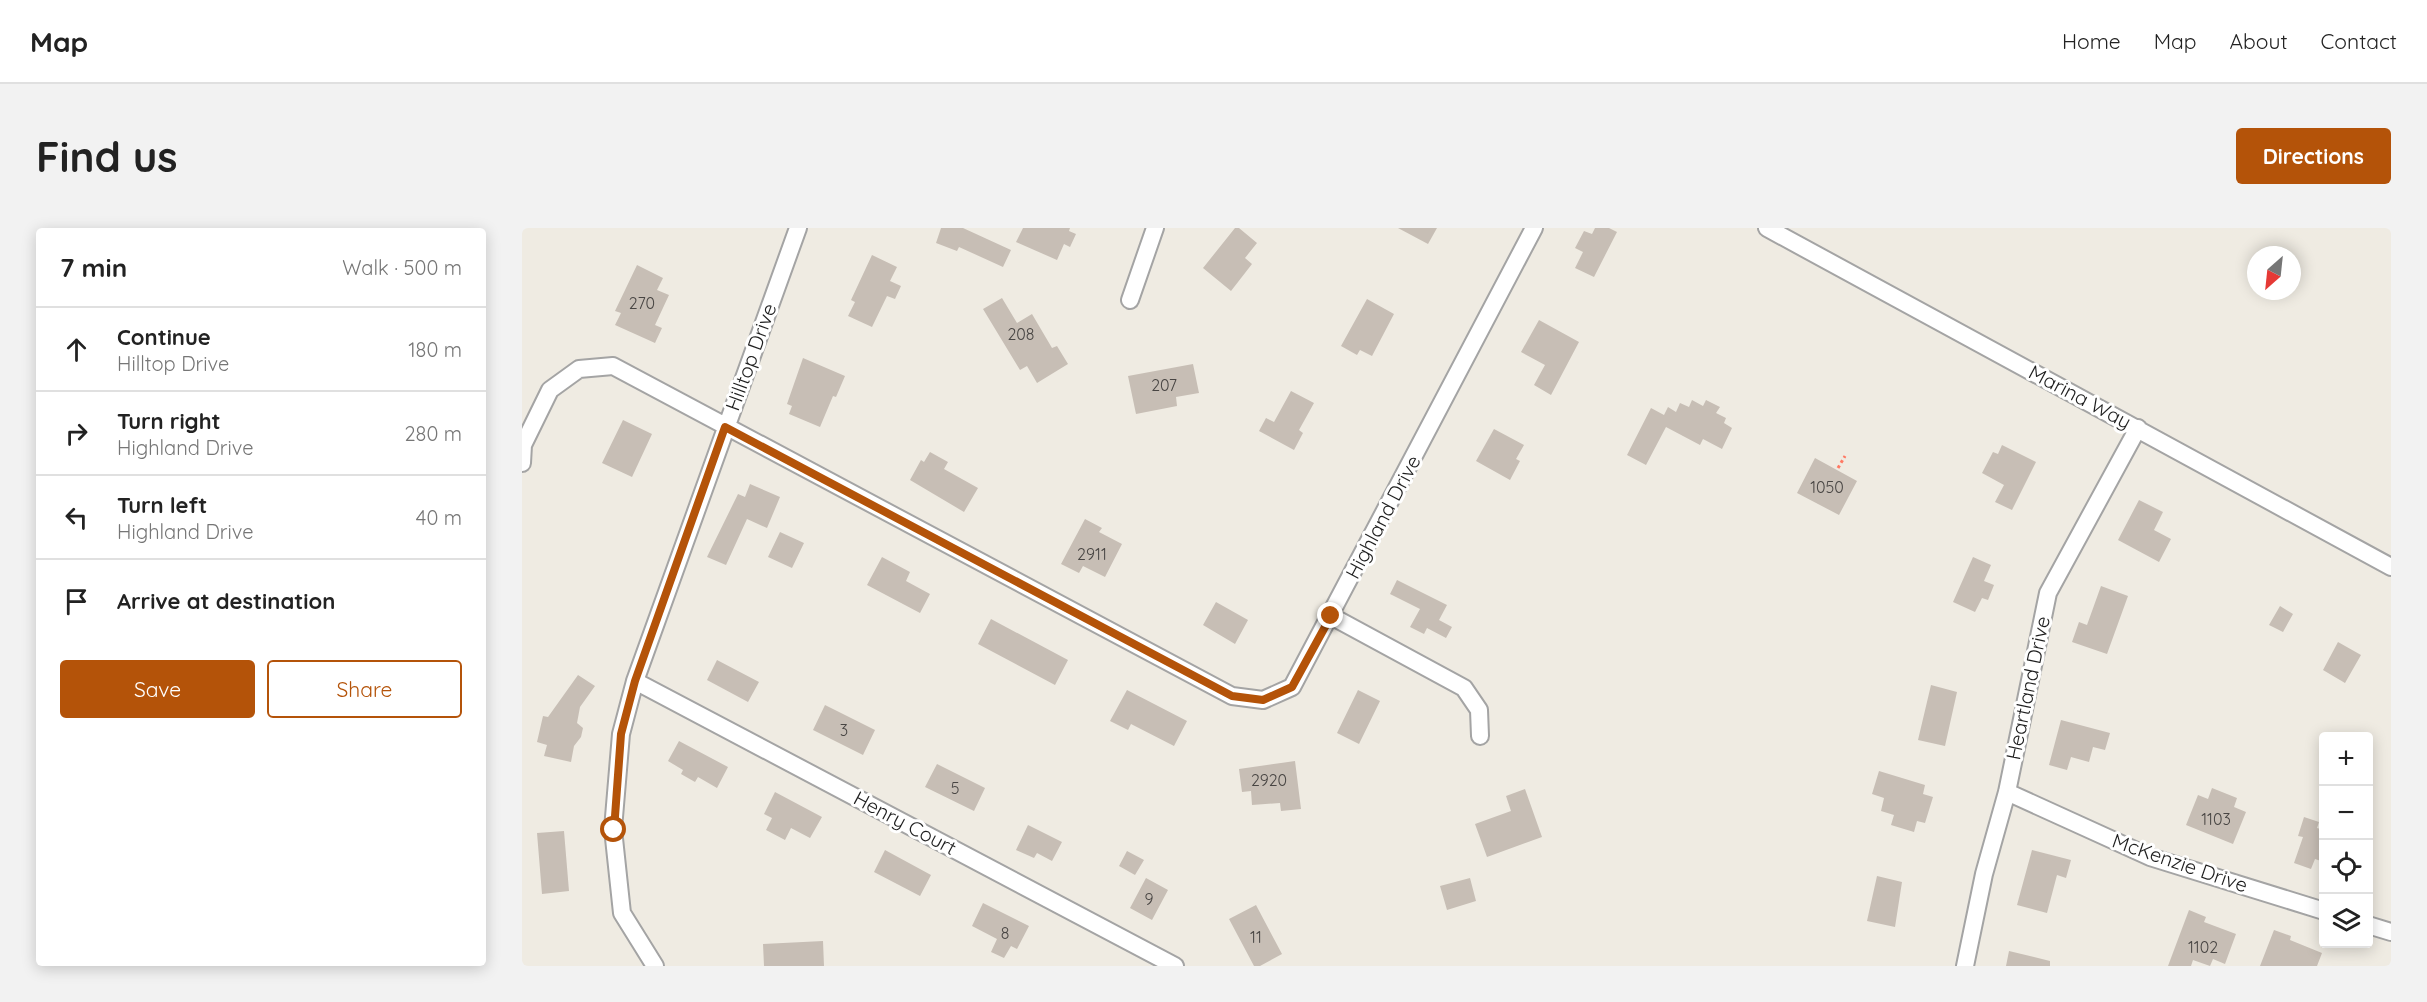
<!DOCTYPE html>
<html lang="en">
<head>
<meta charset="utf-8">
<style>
	:root { --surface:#fff; --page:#f2f2f2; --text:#222; --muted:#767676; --line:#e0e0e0; --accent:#b45309 }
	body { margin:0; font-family:Quicksand,sans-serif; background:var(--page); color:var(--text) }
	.controls { position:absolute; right:18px; bottom:18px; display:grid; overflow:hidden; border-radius:6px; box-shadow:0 3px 15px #0003 }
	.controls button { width:54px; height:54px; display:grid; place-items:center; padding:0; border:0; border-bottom:2px solid var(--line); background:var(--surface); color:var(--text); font:30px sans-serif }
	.compass { position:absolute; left:1725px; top:18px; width:54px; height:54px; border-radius:50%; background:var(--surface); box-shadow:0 3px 15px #0003; rotate:207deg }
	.stop { position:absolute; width:18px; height:18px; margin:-14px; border:4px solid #b45309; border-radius:50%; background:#fff }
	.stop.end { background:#b45309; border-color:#fff; box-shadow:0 2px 6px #0008 }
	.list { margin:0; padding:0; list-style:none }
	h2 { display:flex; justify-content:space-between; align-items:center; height:78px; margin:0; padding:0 24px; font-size:26px }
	h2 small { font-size:20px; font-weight:400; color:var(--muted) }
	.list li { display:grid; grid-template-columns:39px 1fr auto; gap:18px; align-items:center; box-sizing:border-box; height:84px; padding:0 24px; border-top:2px solid var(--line) }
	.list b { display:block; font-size:22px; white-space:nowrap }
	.list p { margin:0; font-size:20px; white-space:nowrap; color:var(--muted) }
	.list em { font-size:20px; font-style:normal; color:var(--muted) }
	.actions { display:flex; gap:12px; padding:18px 24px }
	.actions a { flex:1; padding:14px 0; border:2px solid var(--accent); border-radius:6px; text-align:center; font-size:21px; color:var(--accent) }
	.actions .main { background:var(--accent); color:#fff }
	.icon { flex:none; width:33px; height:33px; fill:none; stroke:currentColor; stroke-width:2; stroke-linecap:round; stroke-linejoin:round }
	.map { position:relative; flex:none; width:1869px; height:738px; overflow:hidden; border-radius:6px }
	header { display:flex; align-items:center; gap:36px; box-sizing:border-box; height:84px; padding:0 30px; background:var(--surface); border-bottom:2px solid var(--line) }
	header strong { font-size:28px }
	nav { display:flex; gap:33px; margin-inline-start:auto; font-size:21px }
	.intro { display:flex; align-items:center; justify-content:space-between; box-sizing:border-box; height:144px; padding:0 36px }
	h1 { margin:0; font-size:42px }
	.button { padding:15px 27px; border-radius:6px; background:var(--accent); color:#fff; font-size:21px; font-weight:700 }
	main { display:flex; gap:36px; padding:0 36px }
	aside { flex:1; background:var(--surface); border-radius:6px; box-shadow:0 3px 15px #0003 }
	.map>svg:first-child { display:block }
	.building { fill:#c7beb5 }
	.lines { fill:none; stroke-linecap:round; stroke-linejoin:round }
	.minor-casing { stroke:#a4a4a4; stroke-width:20 }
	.path { stroke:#ff7963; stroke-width:3; stroke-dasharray:3 3; stroke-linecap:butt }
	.minor { stroke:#fff; stroke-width:16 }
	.route { stroke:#b45309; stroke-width:8 }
	.labels { text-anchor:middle; stroke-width:6; stroke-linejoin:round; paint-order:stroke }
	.number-label { font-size:16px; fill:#484543 }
	.street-label { font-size:20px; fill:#1d1d1d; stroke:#fff }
</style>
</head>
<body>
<header>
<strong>Map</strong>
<nav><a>Home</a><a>Map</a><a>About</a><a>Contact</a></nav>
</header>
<div class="intro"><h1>Find us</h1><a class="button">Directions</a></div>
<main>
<aside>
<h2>7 min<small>Walk · 500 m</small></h2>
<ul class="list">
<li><svg class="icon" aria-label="ahead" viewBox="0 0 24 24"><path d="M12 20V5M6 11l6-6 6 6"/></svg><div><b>Continue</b><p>Hilltop Drive</p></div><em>180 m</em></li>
<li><svg class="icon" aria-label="right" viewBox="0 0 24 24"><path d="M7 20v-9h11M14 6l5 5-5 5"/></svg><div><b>Turn right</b><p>Highland Drive</p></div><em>280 m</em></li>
<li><svg class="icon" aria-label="left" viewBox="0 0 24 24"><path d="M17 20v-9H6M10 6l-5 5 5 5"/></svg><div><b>Turn left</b><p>Highland Drive</p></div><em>40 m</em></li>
<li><svg class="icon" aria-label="arrive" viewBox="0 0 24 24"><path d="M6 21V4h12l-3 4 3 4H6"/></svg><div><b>Arrive at destination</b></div></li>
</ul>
<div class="actions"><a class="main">Save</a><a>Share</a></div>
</aside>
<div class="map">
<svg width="1869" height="738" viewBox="0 0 1869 738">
	<rect width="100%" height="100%" fill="#efebe2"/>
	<path class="building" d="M419,0H441L489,22L481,39L437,19L435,23L414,15Z
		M501,0H548L547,3L554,6L548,19L542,16L535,32L494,14Z
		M713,0H717L735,15L723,30L730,36L709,63L681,40Z
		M876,0H915L906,16Z
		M1073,0H1087L1095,4L1072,49L1053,40L1061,24L1053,20L1062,3L1070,6Z
		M350,27L375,39L368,53L379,58L373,71L365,68L350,99L326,88L333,74L329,72Z
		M115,37L141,50L135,62L147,67L133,97L140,100L133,115L93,97L99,85L93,83Z
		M480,70L495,95L510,86L530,120L535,118L546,136L515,155L505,138L498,142L461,81Z
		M845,71L872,86L850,128L838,122L835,127L819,118Z
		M1017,92L1057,114L1029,167L1012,157L1023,137L999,124Z
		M281,130L323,148L314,169L311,168L298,199L267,186L270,178L265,176Z
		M671,136L677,165L654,169L655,178L614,186L606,148Z
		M769,163L792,175L777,202L781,205L772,222L737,203L744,190L752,194Z
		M1170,172L1181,178L1184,172L1198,179L1194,185L1204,190L1202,195L1210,200L1200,221L1181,211L1178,217L1144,199L1124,237L1105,227L1129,180L1142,187L1146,179L1154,184L1158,175L1167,179Z
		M101,192L130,206L110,249L80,235Z
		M972,201L1002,217L994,231L998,233L988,252L954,233Z
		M1480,217L1514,234L1490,282L1473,274L1482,257L1460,245L1471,224L1476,226Z
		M408,224L426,234L422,241L456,260L442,284L388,252L399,232L402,234Z
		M1293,230L1335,253L1317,287L1275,265Z
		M228,256L258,269L245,300L225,291L204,337L185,329L216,266L223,269Z
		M1617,272L1641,284L1632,302L1649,311L1637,334L1596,312Z
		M563,291L580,300L577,304L600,316L583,349L561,338L557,345L539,336Z
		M258,304L282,315L270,340L246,329Z
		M360,329L388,344L384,353L408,366L398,385L345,357Z
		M1451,329L1469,337L1462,353L1472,357L1466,372L1460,370L1453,384L1431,374Z
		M875,352L925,377L917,392L930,399L924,410L905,400L902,406L888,399L898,381L868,366Z
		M1579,358L1606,368L1585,426L1550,414L1557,394L1565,397Z
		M694,374L726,392L713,416L681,397Z
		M1758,378L1771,386L1761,404L1747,397Z
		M469,391L546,432L533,457L456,416Z
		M1816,414L1839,427L1823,455L1801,442Z
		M195,432L237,454L226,474L185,452Z
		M56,447L73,458L58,479L55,495L61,500L59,509L52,518L49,534L22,528L25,517L15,514L21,488L26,489Z
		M1409,457L1435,464L1423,518L1396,512Z
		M605,462L665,493L652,518L609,496L606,502L588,493Z
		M836,462L858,473L837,516L815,505Z
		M303,477L353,502L341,527L291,502Z
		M1539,492L1588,505L1583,522L1571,519L1567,534L1549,529L1545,542L1527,537Z
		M157,513L206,539L195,560L176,549L173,554L159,546L161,542L146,533Z
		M773,533L779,581L759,583L758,575L730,577L729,563L720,564L717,541Z
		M415,536L463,560L452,583L403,559Z
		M1357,543L1403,557L1401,566L1411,569L1403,595L1395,593L1392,604L1369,597L1372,587L1359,583L1362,570L1350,566Z
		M1690,560L1715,570L1712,579L1724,584L1711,616L1664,597L1676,567L1686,571Z
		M1003,561L1020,609L965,629L953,596L989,583L984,568Z
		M253,564L300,589L288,610L269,600L263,612L244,602L250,590L242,586Z
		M1782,589L1797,594L1795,600L1802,602V634L1793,631L1789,641L1772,635L1781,609L1776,608Z
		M506,597L540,614L530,633L515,625L512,630L494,622Z
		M42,603L47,663L20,666L15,605Z
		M363,622L409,647L398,668L352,644Z
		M1510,622L1549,632L1544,650L1535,647L1525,685L1495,677Z
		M605,623L622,632L613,647L597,638Z
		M1355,648L1380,654L1373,699L1345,693Z
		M624,650L646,662L630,692L608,680Z
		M948,650L954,673L925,682L918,658Z
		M461,675L507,698L495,721L489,718L482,730L469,724L475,711L450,698Z
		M734,677L760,726L738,738H732L707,691Z
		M1667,682L1684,689L1682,694L1714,706L1703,736L1691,731L1688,738L1671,732L1669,738H1646Z
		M1752,702L1769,708L1768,712L1800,725L1795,738H1738Z
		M301,713L302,738H242L241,716Z
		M1487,723L1528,733V738H1484Z"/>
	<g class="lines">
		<g class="minor-casing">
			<path id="minor" d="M1245,0L1869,339
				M608,72L633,0
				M0,235L1,217L28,162L57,141L91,138L710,468L741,472L770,459L1012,0
				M809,388L942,460L957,482L958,508
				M113,453L653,738
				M1485,564L1628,629L1802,683
				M1846,697L1869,704
				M133,738L100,685L91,601L99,506L113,453L276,0
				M1443,738L1462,646L1485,564L1526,365L1616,200"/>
		</g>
		<path class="path" d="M1316,240L1323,228"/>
		<use href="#minor" class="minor"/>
	</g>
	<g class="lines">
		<path class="route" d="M92,602L99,506L113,453L203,199L710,468L741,472L770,459L809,388"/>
	</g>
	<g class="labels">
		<g class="number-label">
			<text x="120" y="81">270</text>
			<text x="499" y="112">208</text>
			<text x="642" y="163">207</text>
			<text x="1305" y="265">1050</text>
			<text x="570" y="332">2911</text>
			<text x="322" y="508">3</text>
			<text x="747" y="558">2920</text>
			<text x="433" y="566">5</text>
			<text x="1694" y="597">1103</text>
			<text x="627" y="677">9</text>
			<text x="483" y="711">8</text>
			<text x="734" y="715">11</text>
			<text x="1681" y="725">1102</text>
		</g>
		<g class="street-label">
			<text transform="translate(229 129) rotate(-70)" y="7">Hilltop Drive</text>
			<text transform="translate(1558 169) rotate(28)" y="7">Marina Way</text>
			<text transform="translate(861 289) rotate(-62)" y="7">Highland Drive</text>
			<text transform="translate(1506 460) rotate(-78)" y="7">Heartland Drive</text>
			<text transform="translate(383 595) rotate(28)" y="7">Henry Court</text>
			<text transform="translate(1658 635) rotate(19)" y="7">McKenzie Drive</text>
		</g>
	</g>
</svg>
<div class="controls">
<button>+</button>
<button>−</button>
<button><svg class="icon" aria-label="locate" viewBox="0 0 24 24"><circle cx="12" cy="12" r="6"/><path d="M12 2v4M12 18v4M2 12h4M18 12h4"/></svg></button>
<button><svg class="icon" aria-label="layers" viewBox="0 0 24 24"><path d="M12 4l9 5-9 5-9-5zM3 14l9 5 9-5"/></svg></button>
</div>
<svg class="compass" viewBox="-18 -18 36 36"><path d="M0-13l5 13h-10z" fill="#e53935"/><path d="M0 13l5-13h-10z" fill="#767676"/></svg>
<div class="stop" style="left:92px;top:602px"></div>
<div class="stop end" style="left:809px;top:388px"></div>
</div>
</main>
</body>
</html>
